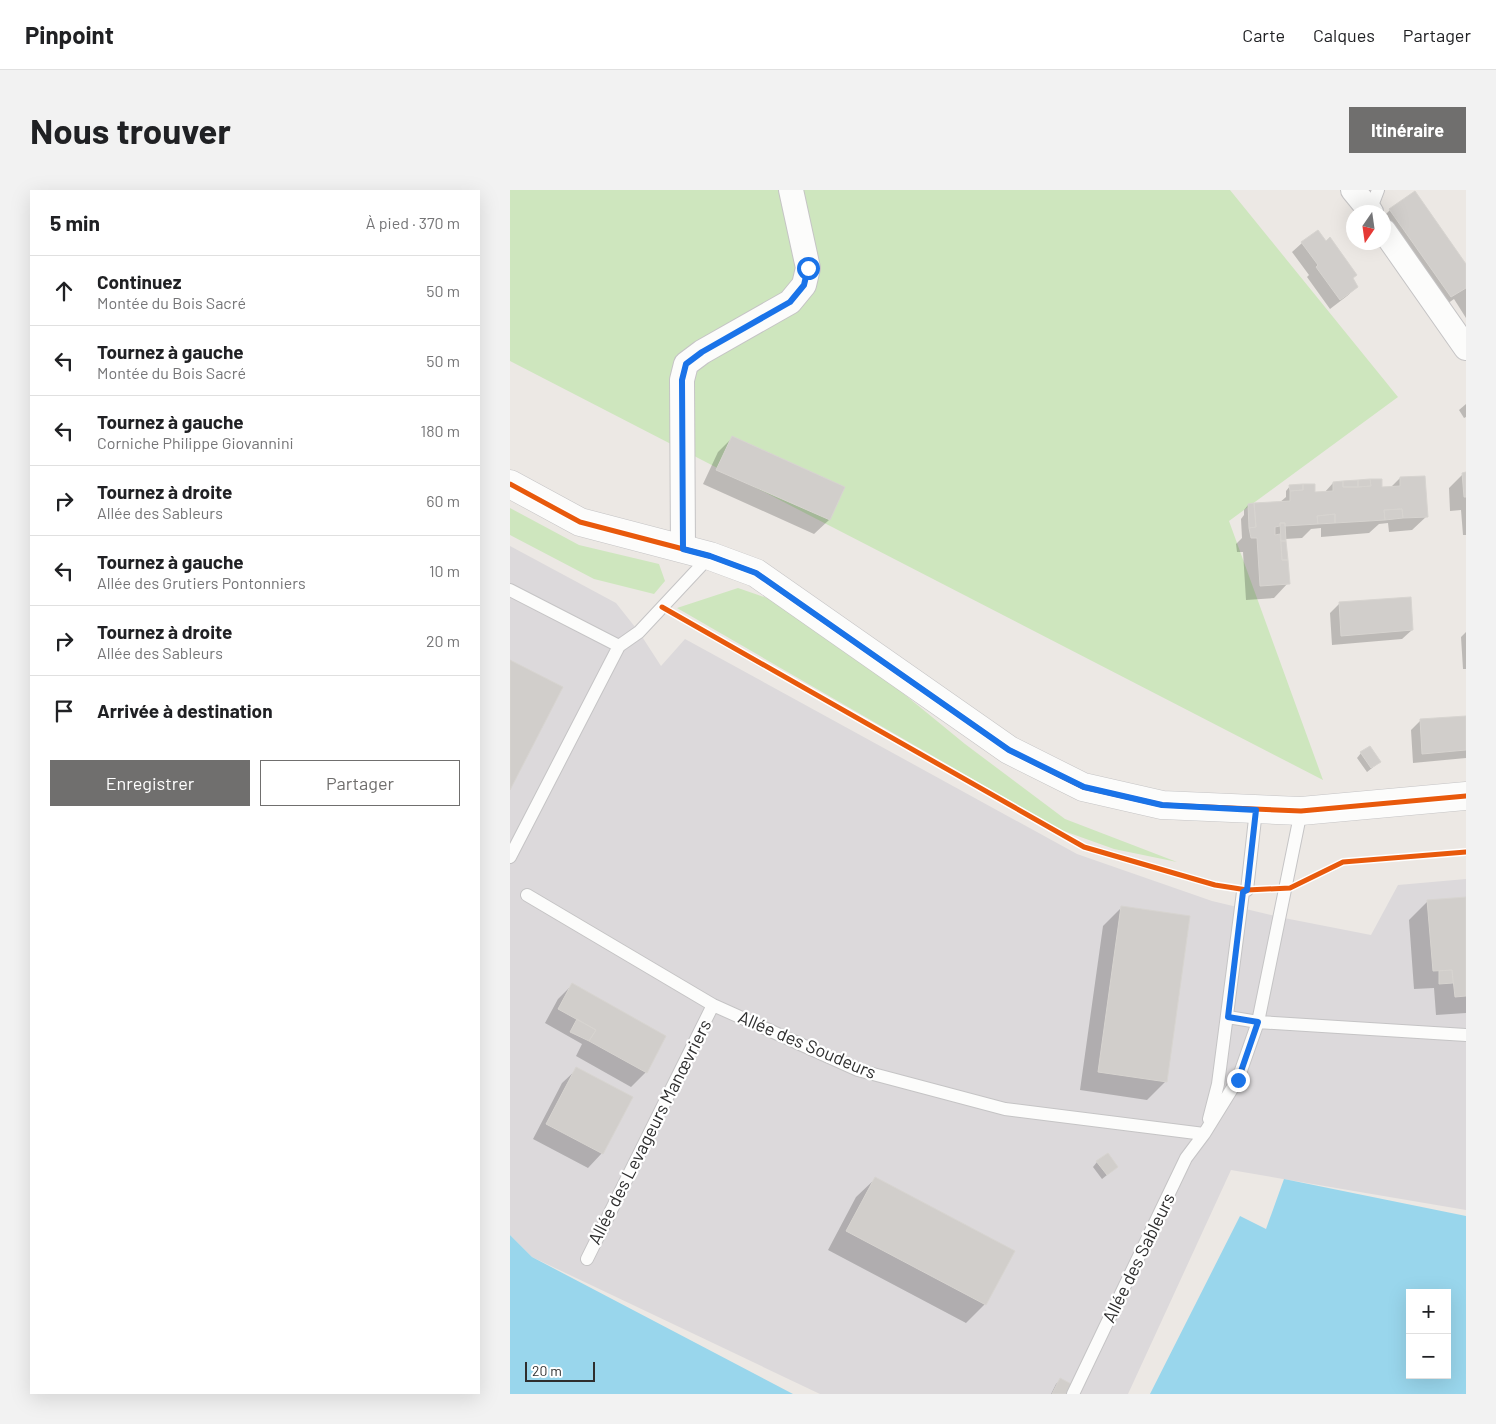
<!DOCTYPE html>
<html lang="fr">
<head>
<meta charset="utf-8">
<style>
	:root { --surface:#fff; --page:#f2f2f2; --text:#202124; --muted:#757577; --line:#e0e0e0; --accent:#706f6e }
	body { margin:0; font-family:Barlow,sans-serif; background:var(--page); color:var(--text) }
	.controls { position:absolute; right:15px; bottom:15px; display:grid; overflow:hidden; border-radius:0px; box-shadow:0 5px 20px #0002 }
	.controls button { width:45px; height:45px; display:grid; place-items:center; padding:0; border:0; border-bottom:1px solid var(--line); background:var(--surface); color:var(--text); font:25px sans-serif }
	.compass { position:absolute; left:836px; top:15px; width:45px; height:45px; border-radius:50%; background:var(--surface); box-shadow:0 5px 20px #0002; rotate:193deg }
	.scale { position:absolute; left:15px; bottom:12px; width:70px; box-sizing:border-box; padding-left:5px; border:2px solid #2e2e2e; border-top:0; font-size:14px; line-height:18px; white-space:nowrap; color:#2e2e2e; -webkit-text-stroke:4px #fff; paint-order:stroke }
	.stop { position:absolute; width:15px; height:15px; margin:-11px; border:4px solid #1a73e8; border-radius:50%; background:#fff }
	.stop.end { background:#1a73e8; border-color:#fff; box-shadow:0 1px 5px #0008 }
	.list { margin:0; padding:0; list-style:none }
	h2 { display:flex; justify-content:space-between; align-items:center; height:65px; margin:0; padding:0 20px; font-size:21px }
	h2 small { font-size:16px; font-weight:400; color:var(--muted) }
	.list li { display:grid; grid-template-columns:32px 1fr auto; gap:15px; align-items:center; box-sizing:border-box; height:70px; padding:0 20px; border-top:1px solid var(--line) }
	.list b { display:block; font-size:19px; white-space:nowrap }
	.list p { margin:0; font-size:16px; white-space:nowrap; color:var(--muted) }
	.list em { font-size:16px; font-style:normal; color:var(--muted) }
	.actions { display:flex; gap:10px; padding:15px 20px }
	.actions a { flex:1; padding:11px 0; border:1px solid var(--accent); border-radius:0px; text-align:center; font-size:18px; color:var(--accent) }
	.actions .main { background:var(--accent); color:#fff }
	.icon { flex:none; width:28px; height:28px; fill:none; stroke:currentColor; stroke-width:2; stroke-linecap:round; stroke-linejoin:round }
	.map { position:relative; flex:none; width:956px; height:1204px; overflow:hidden; border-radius:0px }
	header { display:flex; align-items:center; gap:30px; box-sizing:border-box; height:70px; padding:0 25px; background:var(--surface); border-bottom:1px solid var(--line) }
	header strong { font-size:24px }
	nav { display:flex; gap:28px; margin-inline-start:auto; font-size:18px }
	.intro { display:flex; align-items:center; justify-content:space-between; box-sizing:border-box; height:120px; padding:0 30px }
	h1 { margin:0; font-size:35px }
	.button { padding:12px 22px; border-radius:0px; background:var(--accent); color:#fff; font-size:18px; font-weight:700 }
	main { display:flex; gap:30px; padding:0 30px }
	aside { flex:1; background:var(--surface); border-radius:0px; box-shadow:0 5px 20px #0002 }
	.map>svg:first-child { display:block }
	.industrial { fill:#dcd9db }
	.green { fill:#cee6be }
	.water { fill:#99d6ec; fill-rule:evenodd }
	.shadow { fill:#0003 }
	.building { fill:#d1cecb; stroke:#d7d4d0 }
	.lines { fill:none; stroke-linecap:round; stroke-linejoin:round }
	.service-casing { stroke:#c5c4c5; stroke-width:14 }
	.minor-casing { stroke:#c5c4c5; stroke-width:26 }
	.secondary-casing { stroke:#c5c4c5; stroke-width:29 }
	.service { stroke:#fcfcfb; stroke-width:12 }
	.minor { stroke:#fcfcfb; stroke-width:24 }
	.secondary { stroke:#fcfcfb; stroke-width:28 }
	.cycleway-casing { stroke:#fff; stroke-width:8 }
	.cycleway { stroke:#e8590c; stroke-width:5 }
	.route { stroke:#1a73e8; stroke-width:6 }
	.labels { text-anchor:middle; stroke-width:4.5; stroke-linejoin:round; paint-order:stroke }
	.street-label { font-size:18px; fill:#2e2e2e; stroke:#fff }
</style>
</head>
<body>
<header>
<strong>Pinpoint</strong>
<nav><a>Carte</a><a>Calques</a><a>Partager</a></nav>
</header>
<div class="intro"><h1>Nous trouver</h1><a class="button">Itinéraire</a></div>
<main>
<aside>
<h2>5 min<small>À pied · 370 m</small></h2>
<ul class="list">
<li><svg class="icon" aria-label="ahead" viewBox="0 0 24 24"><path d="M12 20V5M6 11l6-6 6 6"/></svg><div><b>Continuez</b><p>Montée du Bois Sacré</p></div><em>50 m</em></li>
<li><svg class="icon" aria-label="left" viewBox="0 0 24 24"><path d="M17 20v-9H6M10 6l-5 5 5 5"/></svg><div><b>Tournez à gauche</b><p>Montée du Bois Sacré</p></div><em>50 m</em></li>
<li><svg class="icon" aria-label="left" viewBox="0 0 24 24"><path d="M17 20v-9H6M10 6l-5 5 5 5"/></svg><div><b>Tournez à gauche</b><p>Corniche Philippe Giovannini</p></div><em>180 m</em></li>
<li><svg class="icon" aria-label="right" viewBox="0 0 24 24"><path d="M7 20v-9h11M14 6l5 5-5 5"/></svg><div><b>Tournez à droite</b><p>Allée des Sableurs</p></div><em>60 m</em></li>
<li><svg class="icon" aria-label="left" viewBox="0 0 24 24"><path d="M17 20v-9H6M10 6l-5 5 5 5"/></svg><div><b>Tournez à gauche</b><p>Allée des Grutiers Pontonniers</p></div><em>10 m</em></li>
<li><svg class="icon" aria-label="right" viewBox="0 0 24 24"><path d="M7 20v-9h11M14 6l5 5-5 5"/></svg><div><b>Tournez à droite</b><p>Allée des Sableurs</p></div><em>20 m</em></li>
<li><svg class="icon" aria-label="arrive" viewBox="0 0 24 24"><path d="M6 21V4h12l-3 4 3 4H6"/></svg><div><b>Arrivée à destination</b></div></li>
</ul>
<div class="actions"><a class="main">Enregistrer</a><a>Partager</a></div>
</aside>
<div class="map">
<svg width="956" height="1204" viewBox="0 0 956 1204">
	<rect width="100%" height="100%" fill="#ece8e4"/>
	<path class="industrial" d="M0,356L106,413L129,442L151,476L175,449L567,664L702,711L769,727L861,745L888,695L956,689V1020L721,980L618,1204H310L22,1067L0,1045Z"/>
	<path class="green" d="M0,0H720L888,207L719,331L813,590L0,171Z
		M0,318L69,355L149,374L155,391L144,404L84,389L0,345Z
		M228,398L269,412L328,450L455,554L555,629L667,672L604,659L551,640L167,418Z"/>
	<path class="water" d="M774,989L956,1026V1204H640L730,1026L756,1039ZM900,1103H937V1185H900Z
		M0,1045L22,1067L283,1204H0Z"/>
	<path class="shadow" d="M880,20L956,76V128L944,109L927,121L874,45V26Z
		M815,52L847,97L837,106L820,119L797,87L799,85L782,62L792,53Z
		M956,214V227L954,228L949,220Z
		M222,248L334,297L319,330L304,344L193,294L208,262Z
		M953,284H956V345H953L951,320L940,321L939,298Z
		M890,288L917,326L902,340L879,342L878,333L869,334L859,343L811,347V338L801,339L792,348L775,349L778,393L764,408L736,410L733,362H727L726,354L732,348L731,329L734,325V320L738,315L769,313L776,307V301L780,296L804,303H814L823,293L871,299L880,298Z
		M829,414L902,440L892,449L822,455L820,423Z
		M956,442V479H953L951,447Z
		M956,527V568L903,573L901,540L911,530Z
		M851,563L870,572L857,582L847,568Z
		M956,708V823L926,825L924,798L904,799L899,730L918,711Z
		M612,717L656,891L637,910L570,900L593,736Z
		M62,795L155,846L136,882L121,897L66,866L72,854L35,833L48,809Z
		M67,879L92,963L78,978L23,949L52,893Z
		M587,972L607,977L592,989L583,977Z
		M365,989L475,1114L456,1133L318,1060L346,1007Z
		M550,1190L558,1204H541L546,1194Z"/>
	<path class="building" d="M905,1L956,74V98L941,107L879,19Z
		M808,40L816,51L820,47L847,85L843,88L848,97L830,110L806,77L808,75L791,52Z
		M222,246L335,297L320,330L206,280Z
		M956,282V307H954L952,283Z
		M915,286L918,327L893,328L892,319L874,320L875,330L825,333V324L807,326L808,334L775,336V333H770V336L765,337V345L770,344L772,370H778L780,394L750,396L747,348H741L739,338L746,337L744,313L780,311V301L793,300V294H805V302L823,301V292L833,291V297H848L861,296L860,289H872V297L890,296V287Z
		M860,289L861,296L848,297V290Z
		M848,290V297H833V291Z
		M793,294V300L780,301L779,295Z
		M744,313L746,337L739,338L738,314Z
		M892,319L893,328L875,330L874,320Z
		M825,324V333L808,334L807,326Z
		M770,333H775L776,351H771Z
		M771,351H776L778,370H772Z
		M901,407L903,440L831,446L829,412Z
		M0,470L53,497L0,600Z
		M956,526V560L912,564L910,529Z
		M860,556L871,572L861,578L850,562Z
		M956,707V806L945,807L942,780L923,781L917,710Z
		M611,716L680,726L657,892L588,882Z
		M942,780L943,793L929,794V781Z
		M62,793L156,846L137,883L79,851L86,840L48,819Z
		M67,829L86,840L79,851L60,842Z
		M66,877L123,907L93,964L36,934Z
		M598,963L608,977L597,985L586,971Z
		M365,987L505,1061L476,1115L336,1041Z
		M550,1188L563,1195L559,1204H542Z"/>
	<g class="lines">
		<g class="service-casing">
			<path id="service" d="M860,21L868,0
				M0,400L109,456
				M0,667L109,456L129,442L200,366
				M17,705L203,815L348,880L495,919L694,944
				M718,827L748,832L956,845
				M699,929L708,894L733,702L737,700L746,620
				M77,1069L203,815
				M563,1204L676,968L694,944L728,889L748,832L791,621"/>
		</g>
		<g class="minor-casing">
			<path id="minor" d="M843,0L861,22
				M874,41L956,158
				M173,359L172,190L176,174L192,162L280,112L294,95L298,78L281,0"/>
		</g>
		<g class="secondary-casing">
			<path id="secondary" d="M0,294L70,332L200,366L246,383L499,560L573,597L652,615L791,621L956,606"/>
		</g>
		<use href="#service" class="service"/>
		<use href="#minor" class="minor"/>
		<use href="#secondary" class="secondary"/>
		<g class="cycleway-casing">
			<path id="cycleway" d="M0,294L70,332L200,366L246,383L499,560L573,597L652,615L791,621L956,606
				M152,417L574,657L705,695L737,700L780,698L833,672L956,662"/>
		</g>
		<use href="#cycleway" class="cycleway"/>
	</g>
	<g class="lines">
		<path class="route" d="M298,78L294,95L280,112L192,162L176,174L172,190L173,359L200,366L246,383L499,560L574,597L652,615L746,620L737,700L733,702L718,827L748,832L728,890"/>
	</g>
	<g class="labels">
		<g class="street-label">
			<text transform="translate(297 855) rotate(23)" y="6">Allée des Soudeurs</text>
			<text transform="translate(140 942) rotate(-63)" y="6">Allée des Levageurs Manœvriers</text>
			<text transform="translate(629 1068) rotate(-64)" y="6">Allée des Sableurs</text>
		</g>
	</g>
</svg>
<div class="controls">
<button>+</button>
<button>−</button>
</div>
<svg class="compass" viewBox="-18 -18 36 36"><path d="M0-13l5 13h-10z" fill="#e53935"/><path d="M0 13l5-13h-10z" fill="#757577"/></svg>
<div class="scale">20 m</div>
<div class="stop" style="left:298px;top:78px"></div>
<div class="stop end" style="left:728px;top:890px"></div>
</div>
</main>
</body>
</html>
